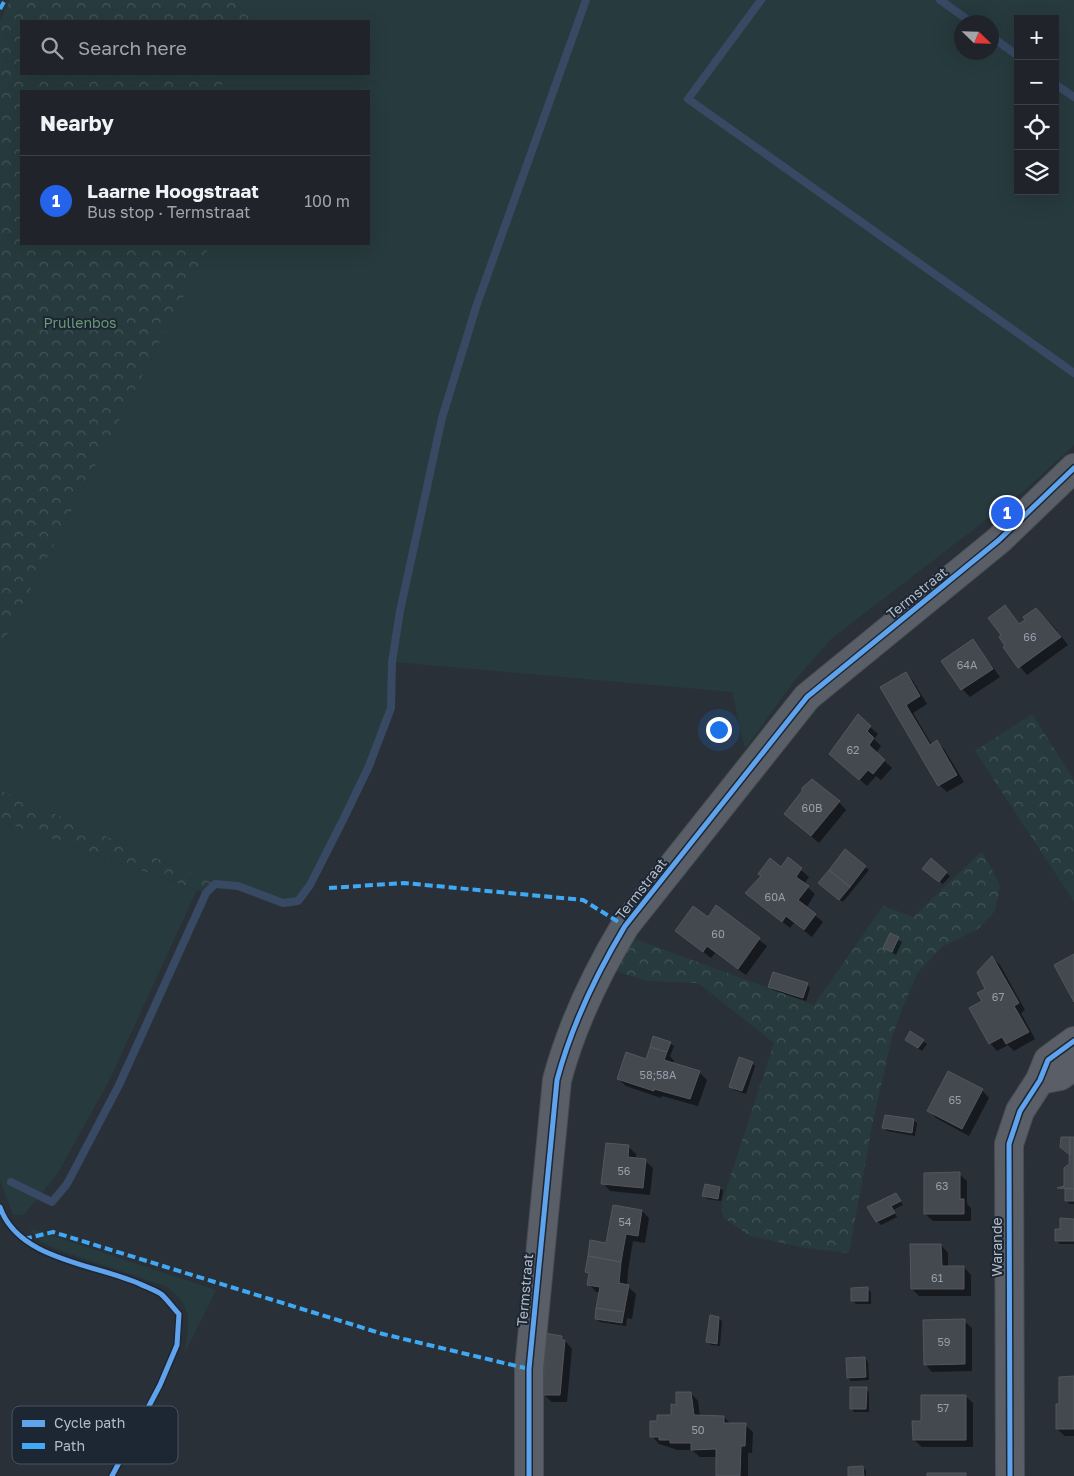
<!DOCTYPE html>
<html lang="en">
<head>
<meta charset="utf-8">
<style>
	:root { --surface:#20242a; --page:#282c32; --text:#f1f3f6; --muted:#a2a4a8; --line:#3d4147; --accent:#2563eb }
	body { margin:0; font-family:"Golos Text",sans-serif; background:var(--page); color:var(--text) }
	.controls { position:absolute; right:15px; top:15px; display:grid; overflow:hidden; border-radius:0px; box-shadow:0 5px 20px #0002 }
	.controls button { width:45px; height:45px; display:grid; place-items:center; padding:0; border:0; border-bottom:1px solid var(--line); background:var(--surface); color:var(--text); font:25px sans-serif }
	.compass { position:absolute; left:954px; top:15px; width:45px; height:45px; border-radius:50%; background:var(--surface); box-shadow:0 5px 20px #0002; rotate:113deg }
	.you { position:absolute; left:718px; top:729px; width:18px; height:18px; margin:-12px; border:4px solid #fff; border-radius:50%; background:#1a73e8; box-shadow:0 0 0 8px #1a73e833 }
	.badge { display:grid; place-items:center; width:32px; height:32px; border-radius:50%; background:var(--accent); color:#fff; font-size:16px; font-weight:700 }
	.pin { position:absolute; translate:-50% -50%; border:2px solid #fff; box-shadow:0 1px 5px #0006 }
	.list { margin:0; padding:0; list-style:none }
	h2 { display:flex; justify-content:space-between; align-items:center; height:65px; margin:0; padding:0 20px; font-size:21px }
	h2 small { font-size:16px; font-weight:400; color:var(--muted) }
	.list li { display:grid; grid-template-columns:32px 1fr auto; gap:15px; align-items:center; box-sizing:border-box; height:90px; padding:0 20px; border-top:1px solid var(--line) }
	.list b { display:block; font-size:19px; white-space:nowrap }
	.list p { margin:0; font-size:16px; white-space:nowrap; color:var(--muted) }
	.list em { font-size:16px; font-style:normal; color:var(--muted) }
	.icon { flex:none; width:28px; height:28px; fill:none; stroke:currentColor; stroke-width:2; stroke-linecap:round; stroke-linejoin:round }
	.map { position:relative; flex:none; width:1074px; height:1476px; overflow:hidden }
	.search { position:absolute; background:var(--surface); box-shadow:0 5px 20px #0002; left:20px; top:20px; width:350px; height:55px; display:flex; align-items:center; gap:12px; box-sizing:border-box; padding:0 18px; border-radius:0px; color:var(--muted); font-size:19px }
	.panel { position:absolute; background:var(--surface); box-shadow:0 5px 20px #0002; left:20px; top:90px; width:350px; height:155px; border-radius:0px }
	.map>svg:first-child { display:block }
	.grass { fill:#273a3e; fill-rule:evenodd }
	.forest { fill:url(#forest-crowns) }
	.shadow { fill:#0007 }
	.lines { fill:none; stroke-linecap:round; stroke-linejoin:round }
	.stream { stroke:#384963; stroke-width:8 }
	.building { fill:#444950; stroke:#52575f }
	.minor-casing { stroke:#484c53; stroke-width:30 }
	.minor { stroke:#5a5e66; stroke-width:28 }
	.quiet { stroke:#3fa9f5; stroke-width:4; stroke-dasharray:8 4; stroke-linecap:butt }
	.cycleway-casing { stroke:#1d2633; stroke-width:8 }
	.cycleway { stroke:#60a3ed; stroke-width:5 }
	.labels { text-anchor:middle; stroke-width:4; stroke-linejoin:round; paint-order:stroke }
	.number-label { font-size:11px; fill:#989fab }
	.park-label { font-size:14px; fill:#6b9a76; stroke:#1d2633 }
	.street-label { font-size:14px; fill:#b4bcc9; stroke:#1d2633 }
	.key { fill:#1d2633; stroke:#4a5360; stroke-width:1 }
	.key-label { font-size:14px; fill:#b4bcc9 }
</style>
</head>
<body>
<div class="map">
<svg width="1074" height="1476" viewBox="0 0 1074 1476">
	<defs>
		<pattern id="forest-crowns" width="20" height="18" patternUnits="userSpaceOnUse" patternTransform="scale(1.25)"><rect width="20" height="18" fill="#273a3e"/><path d="M2 6a3 3 0 1 1 6 0M12 15a3 3 0 1 1 6 0" fill="none" stroke="#445559"/></pattern>
	</defs>
	<rect width="100%" height="100%" fill="#2a3038"/>
	<path class="grass" d="M234,0H1074V445L1025,490L831,639L792,684L745,749L732,692L393,662L391,708L369,766L310,885L298,901L283,903L238,886L215,884L0,790V648L211,244H369V91H219L228,74H369V21H252ZM1018,19H1055V191H1018ZM962,22H992V52H962Z
		M0,821L197,890L109,1081L58,1173L24,1215H13L0,1180Z
		M1074,875V902L1061,882Z
		M29,1228L216,1290L184,1354C190,1324 193,1304 165,1286L64,1252L41,1242Z"/>
	<path class="forest" d="M10,0H234L252,21H21V74H228L219,91H21V244H211L0,648V21Z
		M1032,714L1074,780V875L1061,882L975,751Z
		M0,790L215,884L206,893L0,821Z
		M982,851L1000,885L995,911L978,929L943,946L918,972L903,1007L892,1037L873,1121L849,1253L806,1248L750,1236L723,1217L722,1202L774,1043L698,983L646,981L613,970L635,939L814,1005L883,906L913,917Z"/>
	<path class="shadow" d="M1005,607L1020,625L1036,609L1054,627L1068,645L1027,675L1005,648L1007,646L1003,635Z
		M973,641L1000,677L970,697L962,689Z
		M906,673L913,681L927,704L913,713L932,745L937,742L944,749L964,782L947,792L939,785L881,687Z
		M858,716L878,734L874,739L881,746L876,753L892,768L881,780L876,776L867,786L838,761Z
		M839,802L846,810L819,843L793,821Z
		M788,859L809,877L804,884L815,894L806,908L823,922L812,937L794,923L790,928L747,893L781,868Z
		M931,860L950,876L943,884L927,872Z
		M865,867L869,870L843,902L823,886Z
		M717,907L767,946L746,975L715,953L711,958L676,931L708,919Z
		M890,935L902,942L896,955L884,947Z
		M992,957L1000,965L1025,1010L1021,1013L1035,1039L1014,1051L1008,1045L997,1051L990,1043L984,1001Z
		M807,984L810,988L806,1001L773,990L769,987Z
		M923,1041L927,1044L922,1051L910,1043Z
		M670,1043L674,1046L670,1056L674,1061L673,1064L699,1072L707,1080L698,1106L662,1096L661,1098L626,1086L618,1079Z
		M752,1063L755,1066L746,1094L734,1090L731,1086Z
		M982,1090L989,1098L969,1136L936,1118L929,1111Z
		M913,1120L917,1123L915,1136L887,1131L884,1127Z
		M1074,1138V1204H1070L1066,1201Z
		M607,1144L629,1147L636,1154V1159L645,1161L653,1168L650,1195L610,1191L603,1183Z
		M959,1174L967,1181V1204L971,1208V1221H933L925,1214Z
		M720,1188L723,1191L721,1201L707,1199L704,1195Z
		M896,1194L903,1205L893,1210L897,1217L881,1225L877,1221Z
		M642,1211L649,1218L645,1243L633,1241L628,1271L627,1286L636,1294L632,1319L627,1318L626,1326L600,1322L596,1319L600,1292H596L589,1284L590,1275L586,1271L608,1244Z
		M1074,1220V1244H1060L1056,1240L1061,1231Z
		M941,1245L948,1253V1268L964,1267L971,1275V1296H919L912,1289Z
		M867,1289L871,1292V1304H856L852,1300Z
		M718,1318L722,1321L720,1346L711,1345L708,1341Z
		M964,1321L972,1328V1371L932,1372L925,1364Z
		M562,1337L572,1349L567,1402H552L544,1395Z
		M865,1358L868,1362L869,1380L851,1381L848,1378Z
		M1074,1378V1436H1065L1057,1429L1061,1406Z
		M866,1389L869,1392V1412H854L851,1408Z
		M691,1393L698,1401L700,1416L724,1417L731,1424L745,1425L753,1432L752,1453H748V1476H717V1457H700L692,1450H678L659,1444L652,1436L658,1422L673,1416L677,1406Z
		M965,1396L973,1403V1447H922L914,1440L922,1422Z
		M863,1467L866,1471V1476H850Z"/>
	<g class="lines">
		<path class="stream" d="M761,0L688,99L1074,373
			M940,0L971,22
			M992,37L1018,56
			M1055,84L1074,97
			M11,1182L52,1202L67,1184L119,1085L206,893L215,884L238,886L283,903L298,901L310,885L344,818L369,766L391,708L392,662L400,611L442,418L477,304L586,0"/>
	</g>
	<path class="building" d="M1005,605L1019,624L1025,620L1023,617L1036,608L1061,637L1018,668L1003,647L1005,646L999,637L1001,635L988,618Z
		M973,639L993,669L961,690L941,661Z
		M906,672L920,696L906,705L930,745L937,740L957,775L938,786L880,687Z
		M858,714L871,726L867,731L874,738L869,745L885,760L873,774L868,770L859,780L829,754Z
		M812,779L840,801L811,836L784,814L802,791V788Z
		M845,849L866,866L850,887L829,870Z
		M788,857L802,868L796,877L809,886L798,900L816,914L804,930L786,916L782,922L745,893L761,876L758,874L770,858L781,867Z
		M931,858L947,872L939,882L922,869Z
		M829,870L850,887L839,900L818,883Z
		M716,905L760,938L738,969L707,946L703,952L675,931L693,906L708,917Z
		M890,933L899,937L892,952L883,948Z
		M1074,954V1002L1054,965Z
		M992,956L1019,1003L1014,1006L1029,1032L1006,1044L1002,1037L989,1044L969,1008L982,1001L977,993L985,989L977,972Z
		M773,972L808,983L803,998L768,987Z
		M910,1031L924,1040L918,1048L905,1040Z
		M653,1036L671,1042L667,1052L650,1047Z
		M650,1047L667,1052L664,1060L700,1071L690,1099L654,1089V1091L617,1079L626,1052L646,1059Z
		M739,1057L753,1062L742,1091L729,1087Z
		M948,1071L983,1089L962,1129L927,1111Z
		M885,1115L914,1119L912,1133L882,1128Z
		M1061,1137H1070V1155L1060,1147Z
		M1070,1137H1074V1189L1057,1188L1064,1186V1168L1069,1164Z
		M606,1143L629,1145L628,1157L646,1159L643,1188L601,1184Z
		M960,1172V1199H964V1214H924V1173Z
		M705,1184L720,1187L718,1199L702,1196Z
		M1065,1188L1074,1189V1201H1065Z
		M896,1193L901,1201L891,1206L895,1213L876,1222L867,1207Z
		M613,1205L642,1210L638,1236L626,1234L621,1262L588,1256L590,1240L606,1243Z
		M1060,1218L1074,1219V1241H1055V1229H1060Z
		M910,1244H941L942,1266H964V1289H911Z
		M588,1256L621,1262L619,1283L629,1285L624,1312L596,1308L600,1287L587,1285L589,1273L585,1272Z
		M868,1287V1301H851V1288Z
		M596,1308L624,1312L622,1323L595,1319Z
		M710,1315L719,1317L717,1344L706,1342Z
		M965,1319V1364L924,1365L923,1320Z
		M545,1333L562,1336V1340H565L560,1395H543Z
		M865,1357L866,1377L847,1378L846,1358Z
		M1074,1376V1429H1056V1404H1059V1377Z
		M850,1387H867L866,1409H850Z
		M676,1392H691L694,1415L724,1416V1423H746L745,1446H741L740,1476H716V1449L691,1450V1443H670V1440H659V1437H650V1421H657V1415H671V1404L676,1405Z
		M921,1395H966V1440H913L912,1421H921Z
		M863,1466L864,1476H848V1467Z
		M927,1473H966V1476H927Z"/>
	<g class="lines">
		<g class="minor-casing">
			<path id="minor" d="M1040,1080L1060,1076L1074,1066
				M529,1476V1369L557,1080C572,1024 595,976 625,926L807,697L999,540L1074,468
				M1010,1476L1009,1144L1020,1111L1040,1080L1048,1060L1074,1041"/>
		</g>
		<use href="#minor" class="minor"/>
		<path class="quiet" d="M0,9L5,0
			M329,888L404,883L583,900L625,926
			M24,1239L53,1232L383,1334L529,1369"/>
		<g class="cycleway-casing">
			<path id="cycleway" d="M0,1207C18,1260 95,1264 140,1284C146,1287 155,1290 161,1294C167,1299 173,1308 179,1314L177,1345L160,1385L112,1476
				M529,1476V1369L557,1080C572,1024 595,976 625,926L807,697L999,540L1074,468
				M1010,1476L1009,1144L1020,1111L1040,1080L1048,1060L1074,1041"/>
		</g>
		<use href="#cycleway" class="cycleway"/>
	</g>
	<g class="labels">
		<g class="number-label">
			<text x="1030" y="641">66</text>
			<text x="967" y="669">64A</text>
			<text x="853" y="754">62</text>
			<text x="812" y="812">60B</text>
			<text x="775" y="901">60A</text>
			<text x="718" y="938">60</text>
			<text x="998" y="1001">67</text>
			<text x="658" y="1079">58;58A</text>
			<text x="955" y="1104">65</text>
			<text x="624" y="1175">56</text>
			<text x="942" y="1190">63</text>
			<text x="625" y="1226">54</text>
			<text x="937" y="1282">61</text>
			<text x="944" y="1346">59</text>
			<text x="943" y="1412">57</text>
			<text x="698" y="1434">50</text>
		</g>
		<g class="park-label">
			<text x="80" y="328">Prullenbos</text>
		</g>
		<g class="street-label">
			<text transform="translate(917 593) rotate(-39)" y="5">Termstraat</text>
			<text transform="translate(641 889) rotate(-52)" y="5">Termstraat</text>
			<text transform="translate(997 1247) rotate(-90)" y="5">Warande</text>
			<text transform="translate(525 1290) rotate(-85)" y="5">Termstraat</text>
		</g>
	</g>
	<rect x="12" y="1406" width="166" height="58" rx="8" class="key"/>
	<rect x="22" y="1420" width="23" height="7" fill="#60a3ed"/>
	<rect x="22" y="1443" width="23" height="6" fill="#3fa9f5"/>
	<g class="key-label">
		<text x="54" y="1428">Cycle path</text>
		<text x="54" y="1451">Path</text>
	</g>
</svg>
<div class="controls">
<button>+</button>
<button>−</button>
<button><svg class="icon" aria-label="locate" viewBox="0 0 24 24"><circle cx="12" cy="12" r="6"/><path d="M12 2v4M12 18v4M2 12h4M18 12h4"/></svg></button>
<button><svg class="icon" aria-label="layers" viewBox="0 0 24 24"><path d="M12 4l9 5-9 5-9-5zM3 14l9 5 9-5"/></svg></button>
</div>
<svg class="compass" viewBox="-18 -18 36 36"><path d="M0-13l5 13h-10z" fill="#e53935"/><path d="M0 13l5-13h-10z" fill="#a2a4a8"/></svg>
<div class="you"></div>
<div class="pin badge" style="left:1007px;top:513px">1</div>
<div class="search"><svg class="icon" aria-label="search" viewBox="0 0 24 24"><circle cx="10" cy="10" r="6"/><path d="M15 15l6 6"/></svg>Search here</div>
<section class="panel">
<h2>Nearby<small></small></h2>
<ul class="list">
<li><span class="badge">1</span><div><b>Laarne Hoogstraat</b><p>Bus stop · Termstraat</p></div><em>100 m</em></li>
</ul>
</section>
</div>
</body>
</html>
